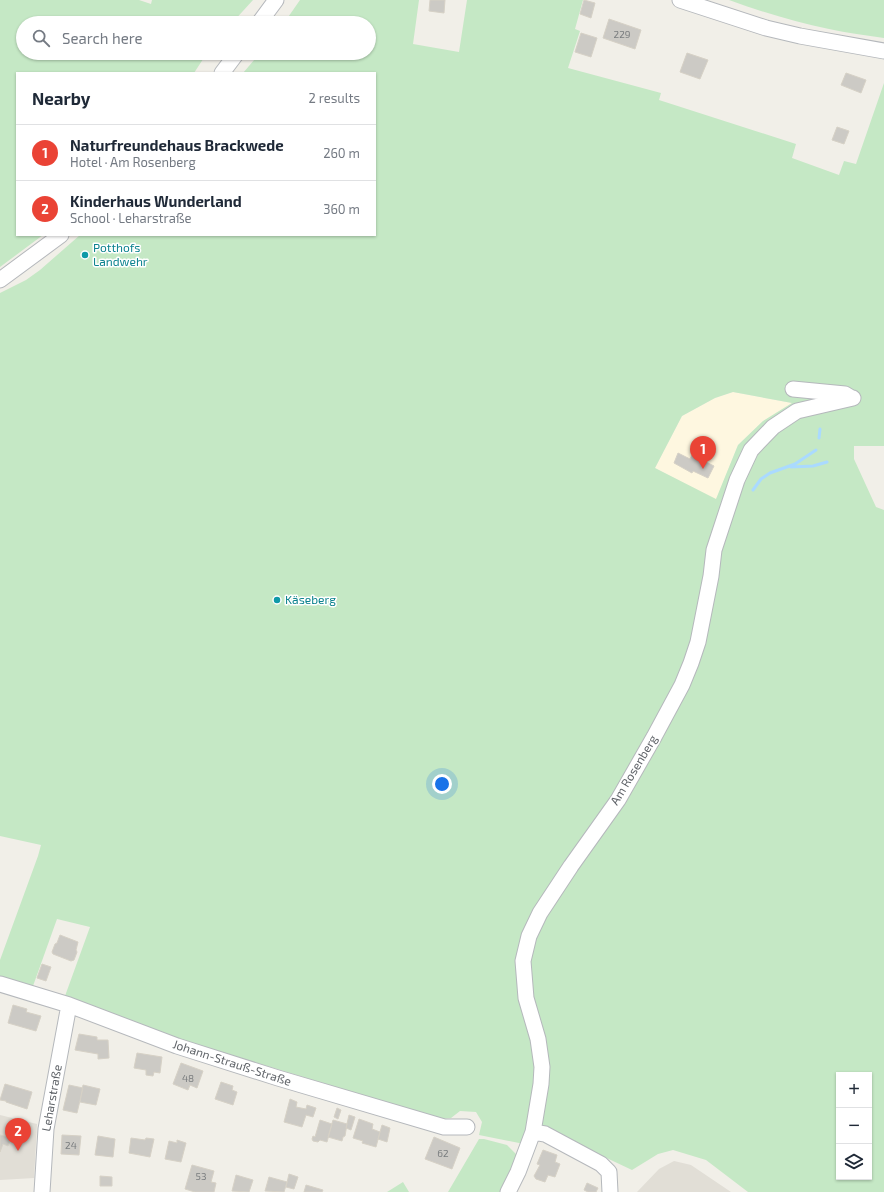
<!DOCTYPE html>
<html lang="en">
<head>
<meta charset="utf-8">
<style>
	:root { --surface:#fff; --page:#f2f2f3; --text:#1f2937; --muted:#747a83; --line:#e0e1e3; --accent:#ea4335 }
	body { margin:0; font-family:"Exo 2",sans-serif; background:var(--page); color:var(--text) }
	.controls { position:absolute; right:12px; bottom:12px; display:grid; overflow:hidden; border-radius:0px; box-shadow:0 1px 3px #0004 }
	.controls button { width:36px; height:36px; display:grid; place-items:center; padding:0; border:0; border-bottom:1px solid var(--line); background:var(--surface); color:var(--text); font:20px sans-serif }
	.you { position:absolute; left:442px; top:784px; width:14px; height:14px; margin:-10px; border:3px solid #fff; border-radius:50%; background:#1a73e8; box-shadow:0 0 0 6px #1a73e833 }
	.badge { display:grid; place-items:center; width:26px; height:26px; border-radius:50%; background:var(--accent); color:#fff; font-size:13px; font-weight:700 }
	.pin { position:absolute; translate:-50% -33px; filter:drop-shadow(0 1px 2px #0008) }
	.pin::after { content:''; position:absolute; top:21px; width:14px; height:12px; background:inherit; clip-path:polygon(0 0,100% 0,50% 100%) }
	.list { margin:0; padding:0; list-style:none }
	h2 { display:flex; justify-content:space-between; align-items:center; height:52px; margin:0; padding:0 16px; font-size:17px }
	h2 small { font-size:13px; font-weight:400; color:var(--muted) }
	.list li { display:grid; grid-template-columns:26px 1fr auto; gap:12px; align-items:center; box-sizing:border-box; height:56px; padding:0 16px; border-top:1px solid var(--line) }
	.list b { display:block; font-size:15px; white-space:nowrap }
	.list p { margin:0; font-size:13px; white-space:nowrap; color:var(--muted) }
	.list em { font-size:13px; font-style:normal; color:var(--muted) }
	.icon { flex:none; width:22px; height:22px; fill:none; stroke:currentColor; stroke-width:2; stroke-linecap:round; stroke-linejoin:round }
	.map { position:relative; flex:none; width:884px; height:1192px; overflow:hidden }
	.search { position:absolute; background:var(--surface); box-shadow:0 1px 3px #0004; left:16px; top:16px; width:360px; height:44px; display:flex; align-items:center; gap:10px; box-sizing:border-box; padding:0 14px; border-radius:22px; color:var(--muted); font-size:15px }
	.panel { position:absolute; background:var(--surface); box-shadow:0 1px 3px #0004; left:16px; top:72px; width:360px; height:164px; border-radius:0px }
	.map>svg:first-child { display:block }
	.commercial { fill:#fef7e0 }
	.education { fill:#e1ded6 }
	.green { fill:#c5e8c5; fill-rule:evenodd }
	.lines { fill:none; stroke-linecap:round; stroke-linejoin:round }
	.stream { stroke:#aadaff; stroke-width:3 }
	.building { fill:#cccac5; stroke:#d6d1c6 }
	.minor-casing { stroke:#b5b8bc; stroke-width:17 }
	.minor { stroke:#fff; stroke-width:15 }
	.culture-dot { fill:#0f9aa8; stroke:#fff; stroke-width:1.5 }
	.labels { text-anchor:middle; stroke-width:3; stroke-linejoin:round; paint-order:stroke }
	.number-label { font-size:10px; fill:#7a7d7f }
	.culture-label { font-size:12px; fill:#0d838f; stroke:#fff; text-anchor:start }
	.street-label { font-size:12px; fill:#5f6368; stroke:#fff }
</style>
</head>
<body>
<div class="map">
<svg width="884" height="1192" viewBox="0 0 884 1192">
	<rect width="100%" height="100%" fill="#f1efe8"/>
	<path class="commercial" d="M733,392L792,403L763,421L738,445L716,500L655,468L682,416L715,398Z"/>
	<path class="education" d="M0,1115L37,1124L34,1178L0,1180Z
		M674,1161L691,1165L731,1192H637L659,1169Z"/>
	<path class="green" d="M0,0H139L151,4L152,0H253L232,23H23V53H207L194,73H17V235H43L0,267Z
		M300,0H419L413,44L459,52L467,0H583L575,29L580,31L568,68L661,93L659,100L796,144L792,158L839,175L844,161L856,164L884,83V446H854V459L876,507L884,510V1192H748L706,1160L673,1150L658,1154L632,1170L541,1127L536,1069L524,1144L479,1135L482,1122L476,1112L460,1111L451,1118L441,1119L178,1039L65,996L90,927L57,919L33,986L0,976V960L38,856L41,845L0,836V293L26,280L40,270L80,235H375V73H243L260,53H369V23H284ZM733,392L792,403L763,421L738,445L716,499L655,468L682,416L715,398ZM839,1075H869V1177H839Z
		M729,0H884V38C866,35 847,33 829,29C795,22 762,12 729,0Z
		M479,1139H484L507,1145L518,1156L501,1192H448Z
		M403,1182L409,1192H387Z"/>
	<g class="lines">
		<path class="stream" d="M819,438L820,429
			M791,467L813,466L827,462
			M753,490L761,479L770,473L795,464L816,450"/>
	</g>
	<path class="building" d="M430,0H445L444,13L429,11Z
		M584,0L595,3L591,18L580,14Z
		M609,19L641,30L635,49L603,38Z
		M581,33L597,38L591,57L575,52Z
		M687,53L708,60L700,79L680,72Z
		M846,73L866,80L861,93L841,85Z
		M837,127L849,131L844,144L832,140Z
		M678,453L690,459L692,455L714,466L708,478L693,471L692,473L674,463Z
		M60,935L78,942L76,950L77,952L74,960L71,961L53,954L52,952L55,944L57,943Z
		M42,964L51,967L46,981L37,978Z
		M13,1005L27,1009L26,1012L41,1016L36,1031L8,1023Z
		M79,1034L97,1037V1040H108L109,1058L98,1059V1054L75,1050Z
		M137,1053L162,1057L160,1073L154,1072L153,1076L146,1075V1070L134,1068Z
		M181,1063L203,1071L197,1088L190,1085L188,1090L173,1084Z
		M221,1082L233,1086L232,1090L237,1092L233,1105L215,1099Z
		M5,1084L32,1092L27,1109L6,1102V1101L0,1100Z
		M69,1085L83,1088L77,1113L63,1110Z
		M83,1085L100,1089L96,1105L80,1102Z
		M290,1099L297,1102L296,1107L306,1109L307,1105L316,1108L313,1117L306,1115L302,1127L284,1122Z
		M337,1108L341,1110L338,1119L334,1117Z
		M349,1115L355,1117L351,1130L346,1128Z
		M359,1119L373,1124L372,1129L380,1132L376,1147L362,1143L363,1141L353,1138Z
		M320,1120L332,1124L327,1142L320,1140L318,1142L313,1141L312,1139L313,1136L315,1137Z
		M333,1120L347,1124L345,1136L343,1137L342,1141L328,1137Z
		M382,1125L390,1128L387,1142L378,1139Z
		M0,1135L11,1138L8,1146L3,1144L0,1152Z
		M62,1135L81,1136L79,1155L61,1154Z
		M98,1136L115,1139L113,1157L95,1155Z
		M434,1137L460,1148L452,1169L425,1159Z
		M131,1138L145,1140L146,1138L154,1139L150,1157L129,1153Z
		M177,1140L186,1143L181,1162L165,1159L169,1141L177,1143Z
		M543,1150L557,1155L555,1162L560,1164L555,1177L548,1175L545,1182L536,1179L534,1176L540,1165L537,1164Z
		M192,1165L214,1171L211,1182L216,1183L214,1192H195L185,1189Z
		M289,1174L298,1177L294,1189L286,1187Z
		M236,1175L253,1180L249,1192L232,1191Z
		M100,1176L112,1177V1186H100Z
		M269,1177L287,1182L284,1192L265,1191Z
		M587,1183L598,1188L596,1192H588L584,1190Z
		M306,1185L323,1190L322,1192H304Z"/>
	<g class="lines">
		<g class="minor-casing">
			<path id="minor" d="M680,0L766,28L800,36L884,51
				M259,23L276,0
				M222,73L237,53
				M0,280L61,235
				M793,389L845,394L850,397
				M0,984L69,1005L177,1046L278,1078L444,1127H467
				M533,1132L545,1134L601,1164L609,1172L610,1192
				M42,1192L46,1129L69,1005
				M508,1192L518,1172L533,1132L541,1084L542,1067L538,1039L526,998L523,961L529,936L540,913L571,866L618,800L654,737L682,685L691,663L698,642L711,576L714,550L737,480L751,450L773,427L797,411L853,398"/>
		</g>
		<use href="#minor" class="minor"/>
	</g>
	<g class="culture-dot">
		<circle cx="85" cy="255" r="4"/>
		<circle cx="277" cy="600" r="4"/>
	</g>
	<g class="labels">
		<g class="number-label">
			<text x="622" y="38">229</text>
			<text x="188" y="1082">48</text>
			<text x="71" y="1149">24</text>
			<text x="443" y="1157">62</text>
			<text x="201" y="1180">53</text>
		</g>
		<g class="culture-label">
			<text x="93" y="252">Potthofs<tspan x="93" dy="14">Landwehr</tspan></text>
			<text x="285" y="604">Käseberg</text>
		</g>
		<g class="street-label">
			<text transform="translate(634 770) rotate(-59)" y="4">Am Rosenberg</text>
			<text transform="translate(232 1063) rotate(18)" y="4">Johann-Strauß-Straße</text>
			<text transform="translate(52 1098) rotate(-80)" y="4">Leharstraße</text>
		</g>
	</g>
</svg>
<div class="controls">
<button>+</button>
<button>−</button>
<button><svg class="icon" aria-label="layers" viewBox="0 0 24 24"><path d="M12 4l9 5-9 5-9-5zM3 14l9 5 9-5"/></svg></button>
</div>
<div class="you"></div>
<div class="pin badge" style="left:703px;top:469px">1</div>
<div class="pin badge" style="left:18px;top:1151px">2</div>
<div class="search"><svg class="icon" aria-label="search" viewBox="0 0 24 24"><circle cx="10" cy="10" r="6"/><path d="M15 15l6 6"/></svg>Search here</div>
<section class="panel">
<h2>Nearby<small>2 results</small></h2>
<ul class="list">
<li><span class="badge">1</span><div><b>Naturfreundehaus Brackwede</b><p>Hotel · Am Rosenberg</p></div><em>260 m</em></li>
<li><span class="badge">2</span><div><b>Kinderhaus Wunderland</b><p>School · Leharstraße</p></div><em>360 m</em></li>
</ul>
</section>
</div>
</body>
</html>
